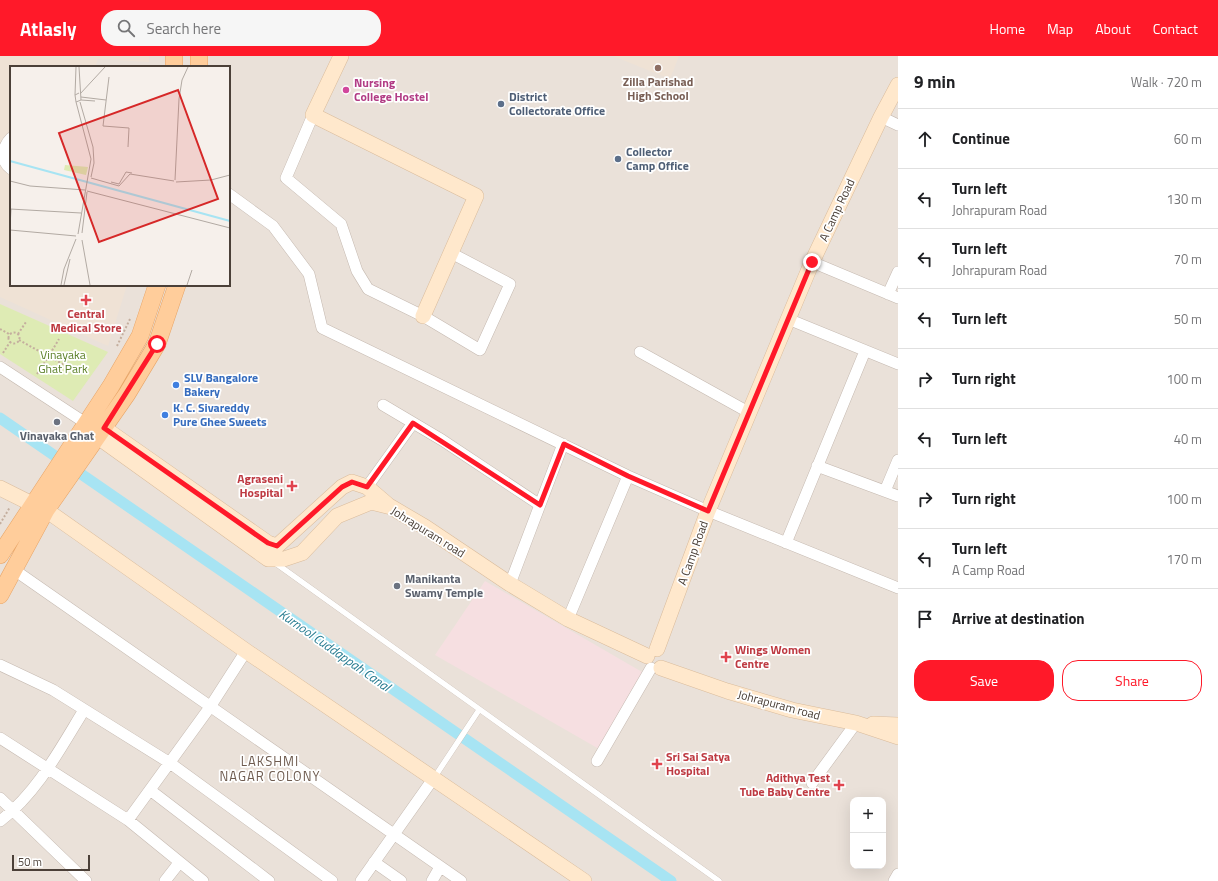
<!DOCTYPE html>
<html lang="en">
<head>
<meta charset="utf-8">
<style>
	:root { --surface:#fff; --page:#f6f6f6; --text:#202124; --muted:#757577; --line:#e0e0e0; --accent:#ff1929 }
	body { margin:0; font-family:"Titillium Web",sans-serif; background:var(--page); color:var(--text) }
	.controls { position:absolute; right:12px; bottom:12px; display:grid; overflow:hidden; border-radius:8px; box-shadow:0 4px 16px #0002 }
	.controls button { width:36px; height:36px; display:grid; place-items:center; padding:0; border:0; border-bottom:1px solid var(--line); background:var(--surface); color:var(--text); font:20px sans-serif }
	.scale { position:absolute; left:12px; bottom:10px; width:78px; box-sizing:border-box; padding-left:4px; border:2px solid #4b4038; border-top:0; font-size:11px; line-height:14px; white-space:nowrap; color:#4b4038; -webkit-text-stroke:3px #fff; paint-order:stroke }
	.stop { position:absolute; width:12px; height:12px; margin:-9px; border:3px solid #ff1929; border-radius:50%; background:#fff }
	.stop.end { background:#ff1929; border-color:#fff; box-shadow:0 1px 4px #0008 }
	.list { margin:0; padding:0; list-style:none }
	h2 { display:flex; justify-content:space-between; align-items:center; height:52px; margin:0; padding:0 16px; font-size:17px }
	h2 small { font-size:13px; font-weight:400; color:var(--muted) }
	.list li { display:grid; grid-template-columns:26px 1fr auto; gap:12px; align-items:center; box-sizing:border-box; height:60px; padding:0 16px; border-top:1px solid var(--line) }
	.list b { display:block; font-size:15px; white-space:nowrap }
	.list p { margin:0; font-size:13px; white-space:nowrap; color:var(--muted) }
	.list em { font-size:13px; font-style:normal; color:var(--muted) }
	.actions { display:flex; gap:8px; padding:12px 16px }
	.actions a { flex:1; padding:9px 0; border:1px solid var(--accent); border-radius:16px; text-align:center; font-size:14px; color:var(--accent) }
	.actions .main { background:var(--accent); color:#fff }
	.icon { flex:none; width:22px; height:22px; fill:none; stroke:currentColor; stroke-width:2; stroke-linecap:round; stroke-linejoin:round }
	.map { position:relative; flex:none; width:898px; height:825px; overflow:hidden }
	header { display:flex; align-items:center; gap:24px; box-sizing:border-box; height:56px; padding:0 20px; background:var(--accent); color:#fff }
	header strong { font-size:19px }
	nav { display:flex; gap:22px; margin-inline-start:auto; font-size:14px }
	.search { width:280px; height:36px; background:var(--page); display:flex; align-items:center; gap:10px; box-sizing:border-box; padding:0 14px; border-radius:16px; color:var(--muted); font-size:15px }
	main { display:flex }
	aside { flex:1; background:var(--surface) }
	.map>svg:first-child { display:block }
	.residential { fill:#eae1d9; fill-rule:evenodd }
	.education { fill:#efe2d5 }
	.medical { fill:#f6dfe1 }
	.green { fill:#deebb4 }
	.lines { fill:none; stroke-linecap:round; stroke-linejoin:round }
	.canal { stroke:#a7e4f3; stroke-width:11 }
	.lane-casing { stroke:#c5b9b0; stroke-width:6 }
	.street-casing { stroke:#c5b9b0; stroke-width:12 }
	.secondary-casing { stroke:#dabc9c; stroke-width:16 }
	.primary-casing { stroke:#e8a567; stroke-width:18 }
	.path { stroke:#c4ae9e; stroke-width:2; stroke-dasharray:2 2; stroke-linecap:butt }
	.lane { stroke:#fff; stroke-width:5.5 }
	.street { stroke:#fff; stroke-width:11 }
	.secondary { stroke:#ffe8cc; stroke-width:15 }
	.primary { stroke:#ffcd9b; stroke-width:17 }
	.route { stroke:#ff1929; stroke-width:5 }
	.education-dot { fill:#8d6e63; stroke:#fff; stroke-width:1.5 }
	.hotel-dot { fill:#d1479c; stroke:#fff; stroke-width:1.5 }
	.service-dot { fill:#5c6f8a; stroke:#fff; stroke-width:1.5 }
	.health-dot { fill:#e0444e; stroke:#fff; stroke-width:1.5 }
	.shop-dot { fill:#3f7fe0; stroke:#fff; stroke-width:1.5 }
	.worship-dot { fill:#6b7280; stroke:#fff; stroke-width:1.5 }
	.labels { text-anchor:middle; stroke-width:3.5; stroke-linejoin:round; paint-order:stroke }
	.education-label { font-size:12px; font-weight:bold; fill:#785e54; stroke:#fff }
	.hotel-label { font-size:12px; font-weight:bold; fill:#b23c85; stroke:#fff; text-anchor:start }
	.service-label { font-size:12px; font-weight:bold; fill:#4e5e75; stroke:#fff; text-anchor:start }
	.street-label { font-size:12px; fill:#4b4038; stroke:#fff }
	.health-label { font-size:12px; font-weight:bold; fill:#be3a42; stroke:#fff; text-anchor:end }
	.park-label { font-size:12px; fill:#5c8029; stroke:#fff }
	.shop-label { font-size:12px; font-weight:bold; fill:#366cbe; stroke:#fff; text-anchor:start }
	.worship-label { font-size:12px; font-weight:bold; fill:#5b616d; stroke:#fff }
	.water-label { font-size:13px; font-style:italic; fill:#267b90; stroke:#fff }
	.neighbourhood-label { font-size:13px; letter-spacing:1px; fill:#6e5b4f; stroke:#fff }
	.inset-river { fill:none; stroke:#a7e4f3; stroke-width:2 }
	.inset-road { fill:none; stroke:#b2aaa3; stroke-width:1 }
	.view { fill:#d62828; fill-opacity:0.15; stroke:#d62828; stroke-width:2 }
	.inset-edge { fill:none; stroke:#4b4038; stroke-width:2 }
</style>
</head>
<body>
<header>
<strong>Atlasly</strong>
<div class="search"><svg class="icon" aria-label="search" viewBox="0 0 24 24"><circle cx="10" cy="10" r="6"/><path d="M15 15l6 6"/></svg>Search here</div>
<nav><a>Home</a><a>Map</a><a>About</a><a>Contact</a></nav>
</header>
<main>
<div class="map">
<svg width="898" height="825" viewBox="0 0 898 825">
	<rect width="100%" height="100%" fill="#f6f0eb"/>
	<path class="residential" d="M0,0H898V825H0ZM11,11H229V229H11ZM853,744H883V810H853Z"/>
	<path class="education" d="M0,0H149V6L98,3L95,11H11V229H127L108,290L0,241Z
		M613,0H679L670,23Z"/>
	<path class="medical" d="M485,525L649,620L606,697L435,599Z"/>
	<path class="green" d="M0,248L108,296L73,345L0,298Z"/>
	<g class="lines">
		<path class="canal" d="M0,362L671,825"/>
		<g class="lane-casing">
			<path id="lane" d="M274,506L719,825
				M434,722L479,654"/>
		</g>
		<g class="street-casing">
			<path id="street" d="M313,59L286,122L341,168L357,215L368,233L423,260L480,294L510,228L451,197
				M881,61L898,69
				M11,82C2,91 0,105 11,113
				M229,138L273,170L309,218L322,272L628,420L708,455L898,532
				M812,206L898,242
				M888,238L898,216
				M788,263L898,308
				M640,296L750,357
				M0,311L87,368
				M383,349L442,384L540,449
				M817,410L898,440
				M367,431L413,367
				M885,435L898,404
				M786,487L865,295
				M13,513L461,825
				M510,528L563,388
				M568,563L628,420
				M0,609L53,634L170,707L332,825
				M0,682L128,764L203,825
				M597,705L651,612
				M812,727L856,667
				M150,734L269,825
				M0,742L86,825
				M128,764L210,651L246,595
				M0,765C37,737 60,693 84,654
				M374,806L401,825
				M165,825L179,807
				M361,825L433,723
				M432,825L440,811
				M894,825L898,818"/>
		</g>
		<g class="secondary-casing">
			<path id="secondary" d="M341,0L313,59L476,140L423,260
				M104,372L268,487L277,490L342,431L352,426L367,431L388,449
				M98,381L268,503H284L302,497L337,460L371,446L391,451L425,471L510,528L568,563L647,600
				M0,432L32,448
				M46,454L246,595L584,825
				M657,593L708,455L812,206L881,61L898,29
				M661,612L727,635L792,654L856,667L898,681
				M873,668L898,669"/>
		</g>
		<g class="primary-casing">
			<path id="primary" d="M174,0V11
				M199,11V0
				M0,499L111,330L140,280L157,229
				M0,539L46,454L127,338L157,288L177,229"/>
		</g>
		<path class="path" d="M0,273L9,278
			M8.5 282a5.5 5.5 0 1 1 11 0a5.5 5.5 0 1 1-11 0Z
			M18,278L26,266
			M19,284L46,299
			M117,290L130,263
			M3,297L10,286
			M45 300a3 3 0 1 1 6 0a3 3 0 1 1-6 0Z
			M50,298L59,283
			M51,302L75,314
			M37,318L47,303
			M0,468L10,451"/>
		<use href="#lane" class="lane"/>
		<use href="#street" class="street"/>
		<use href="#secondary" class="secondary"/>
		<use href="#primary" class="primary"/>
	</g>
	<g class="lines">
		<path class="route" d="M157,288L104,372L268,487L277,490L342,431L352,426L367,431L413,367L540,449L564,388L628,420L708,455L812,206"/>
	</g>
	<circle class="education-dot" cx="658" cy="12" r="4"/>
	<circle class="hotel-dot" cx="346" cy="34" r="4"/>
	<g class="service-dot">
		<circle cx="501" cy="48" r="4"/>
		<circle cx="618" cy="103" r="4"/>
	</g>
	<g class="health-dot">
		<path d="M84 238h4v4h4v4h-4v4h-4v-4h-4v-4h4z"/>
		<path d="M290 424h4v4h4v4h-4v4h-4v-4h-4v-4h4z"/>
		<path d="M724 595h4v4h4v4h-4v4h-4v-4h-4v-4h4z"/>
		<path d="M655 702h4v4h4v4h-4v4h-4v-4h-4v-4h4z"/>
		<path d="M837 723h4v4h4v4h-4v4h-4v-4h-4v-4h4z"/>
	</g>
	<g class="shop-dot">
		<circle cx="176" cy="329" r="4"/>
		<circle cx="165" cy="359" r="4"/>
	</g>
	<g class="worship-dot">
		<circle cx="57" cy="366" r="4"/>
		<circle cx="397" cy="530" r="4"/>
	</g>
	<g class="labels">
		<g class="education-label">
			<text x="658" y="30">Zilla Parishad<tspan x="658" dy="14">High School</tspan></text>
		</g>
		<g class="hotel-label">
			<text x="354" y="31">Nursing<tspan x="354" dy="14">College Hostel</tspan></text>
		</g>
		<g class="service-label">
			<text x="509" y="45">District<tspan x="509" dy="14">Collectorate Office</tspan></text>
			<text x="626" y="100">Collector<tspan x="626" dy="14">Camp Office</tspan></text>
		</g>
		<g class="street-label">
			<text transform="translate(837 154) rotate(-65)" y="4">A Camp Road</text>
			<text transform="translate(428 476) rotate(32)" y="4">Johrapuram road</text>
			<text transform="translate(693 497) rotate(-70)" y="4">A Camp Road</text>
			<text transform="translate(779 649) rotate(15)" y="4">Johrapuram road</text>
		</g>
		<g class="health-label">
			<text x="86" y="262" text-anchor="middle">Central<tspan x="86" dy="14">Medical Store</tspan></text>
			<text x="283" y="427">Agraseni<tspan x="283" dy="14">Hospital</tspan></text>
			<text x="735" y="598" text-anchor="start">Wings Women<tspan x="735" dy="14">Centre</tspan></text>
			<text x="666" y="705" text-anchor="start">Sri Sai Satya<tspan x="666" dy="14">Hospital</tspan></text>
			<text x="830" y="726">Adithya Test<tspan x="830" dy="14">Tube Baby Centre</tspan></text>
		</g>
		<g class="park-label">
			<text x="63" y="303">Vinayaka<tspan x="63" dy="14">Ghat Park</tspan></text>
		</g>
		<g class="shop-label">
			<text x="184" y="326">SLV Bangalore<tspan x="184" dy="14">Bakery</tspan></text>
			<text x="173" y="356">K. C. Sivareddy<tspan x="173" dy="14">Pure Ghee Sweets</tspan></text>
		</g>
		<g class="worship-label">
			<text x="57" y="384">Vinayaka Ghat</text>
			<text x="405" y="527" text-anchor="start">Manikanta<tspan x="405" dy="14">Swamy Temple</tspan></text>
		</g>
		<g class="water-label">
			<text transform="translate(335 594) rotate(35)" y="5">Kurnool Cuddappah Canal</text>
		</g>
		<g class="neighbourhood-label">
			<text x="270" y="710">LAKSHMI<tspan x="270" dy="15">NAGAR COLONY</tspan></text>
		</g>
	</g>
	<g transform="translate(10 10)">
		<rect width="220" height="220" fill="#f6f0eb"/>
		<path d="M55,99L78,101L76,109L54,104Z" fill="#deebb4"/>
		<path class="inset-river" d="M0,95L220,155"/>
		<path class="inset-road" d="M69,1L71,34L66,36L65,29L69,27M99,11L93,60L119,62L118,81M70,28L95,1M65,29L66,1M71,31L96,34M71,34L85,35M66,36L81,93L68,168M70,36L83,81L84,97L81,111M81,112L109,120L120,108L164,115M165,114L169,33L172,14L178,1M0,115L20,120L75,124M101,116L109,118L116,106L122,107M166,116L201,114L220,109M77,125L220,162M0,143L71,147M0,161L1,143M0,164L66,170M72,167L77,126M72,174L80,219M51,219L54,203L66,173M54,219L60,193M177,219L182,204"/>
		<path class="view" d="M168,24L208,133L89,176L49,67Z"/>
		<rect width="220" height="220" class="inset-edge"/>
	</g>
</svg>
<div class="controls">
<button>+</button>
<button>−</button>
</div>
<div class="scale">50 m</div>
<div class="stop" style="left:157px;top:288px"></div>
<div class="stop end" style="left:812px;top:206px"></div>
</div>
<aside>
<h2>9 min<small>Walk · 720 m</small></h2>
<ul class="list">
<li><svg class="icon" aria-label="ahead" viewBox="0 0 24 24"><path d="M12 20V5M6 11l6-6 6 6"/></svg><div><b>Continue</b></div><em>60 m</em></li>
<li><svg class="icon" aria-label="left" viewBox="0 0 24 24"><path d="M17 20v-9H6M10 6l-5 5 5 5"/></svg><div><b>Turn left</b><p>Johrapuram Road</p></div><em>130 m</em></li>
<li><svg class="icon" aria-label="left" viewBox="0 0 24 24"><path d="M17 20v-9H6M10 6l-5 5 5 5"/></svg><div><b>Turn left</b><p>Johrapuram Road</p></div><em>70 m</em></li>
<li><svg class="icon" aria-label="left" viewBox="0 0 24 24"><path d="M17 20v-9H6M10 6l-5 5 5 5"/></svg><div><b>Turn left</b></div><em>50 m</em></li>
<li><svg class="icon" aria-label="right" viewBox="0 0 24 24"><path d="M7 20v-9h11M14 6l5 5-5 5"/></svg><div><b>Turn right</b></div><em>100 m</em></li>
<li><svg class="icon" aria-label="left" viewBox="0 0 24 24"><path d="M17 20v-9H6M10 6l-5 5 5 5"/></svg><div><b>Turn left</b></div><em>40 m</em></li>
<li><svg class="icon" aria-label="right" viewBox="0 0 24 24"><path d="M7 20v-9h11M14 6l5 5-5 5"/></svg><div><b>Turn right</b></div><em>100 m</em></li>
<li><svg class="icon" aria-label="left" viewBox="0 0 24 24"><path d="M17 20v-9H6M10 6l-5 5 5 5"/></svg><div><b>Turn left</b><p>A Camp Road</p></div><em>170 m</em></li>
<li><svg class="icon" aria-label="arrive" viewBox="0 0 24 24"><path d="M6 21V4h12l-3 4 3 4H6"/></svg><div><b>Arrive at destination</b></div></li>
</ul>
<div class="actions"><a class="main">Save</a><a>Share</a></div>
</aside>
</main>
</body>
</html>
